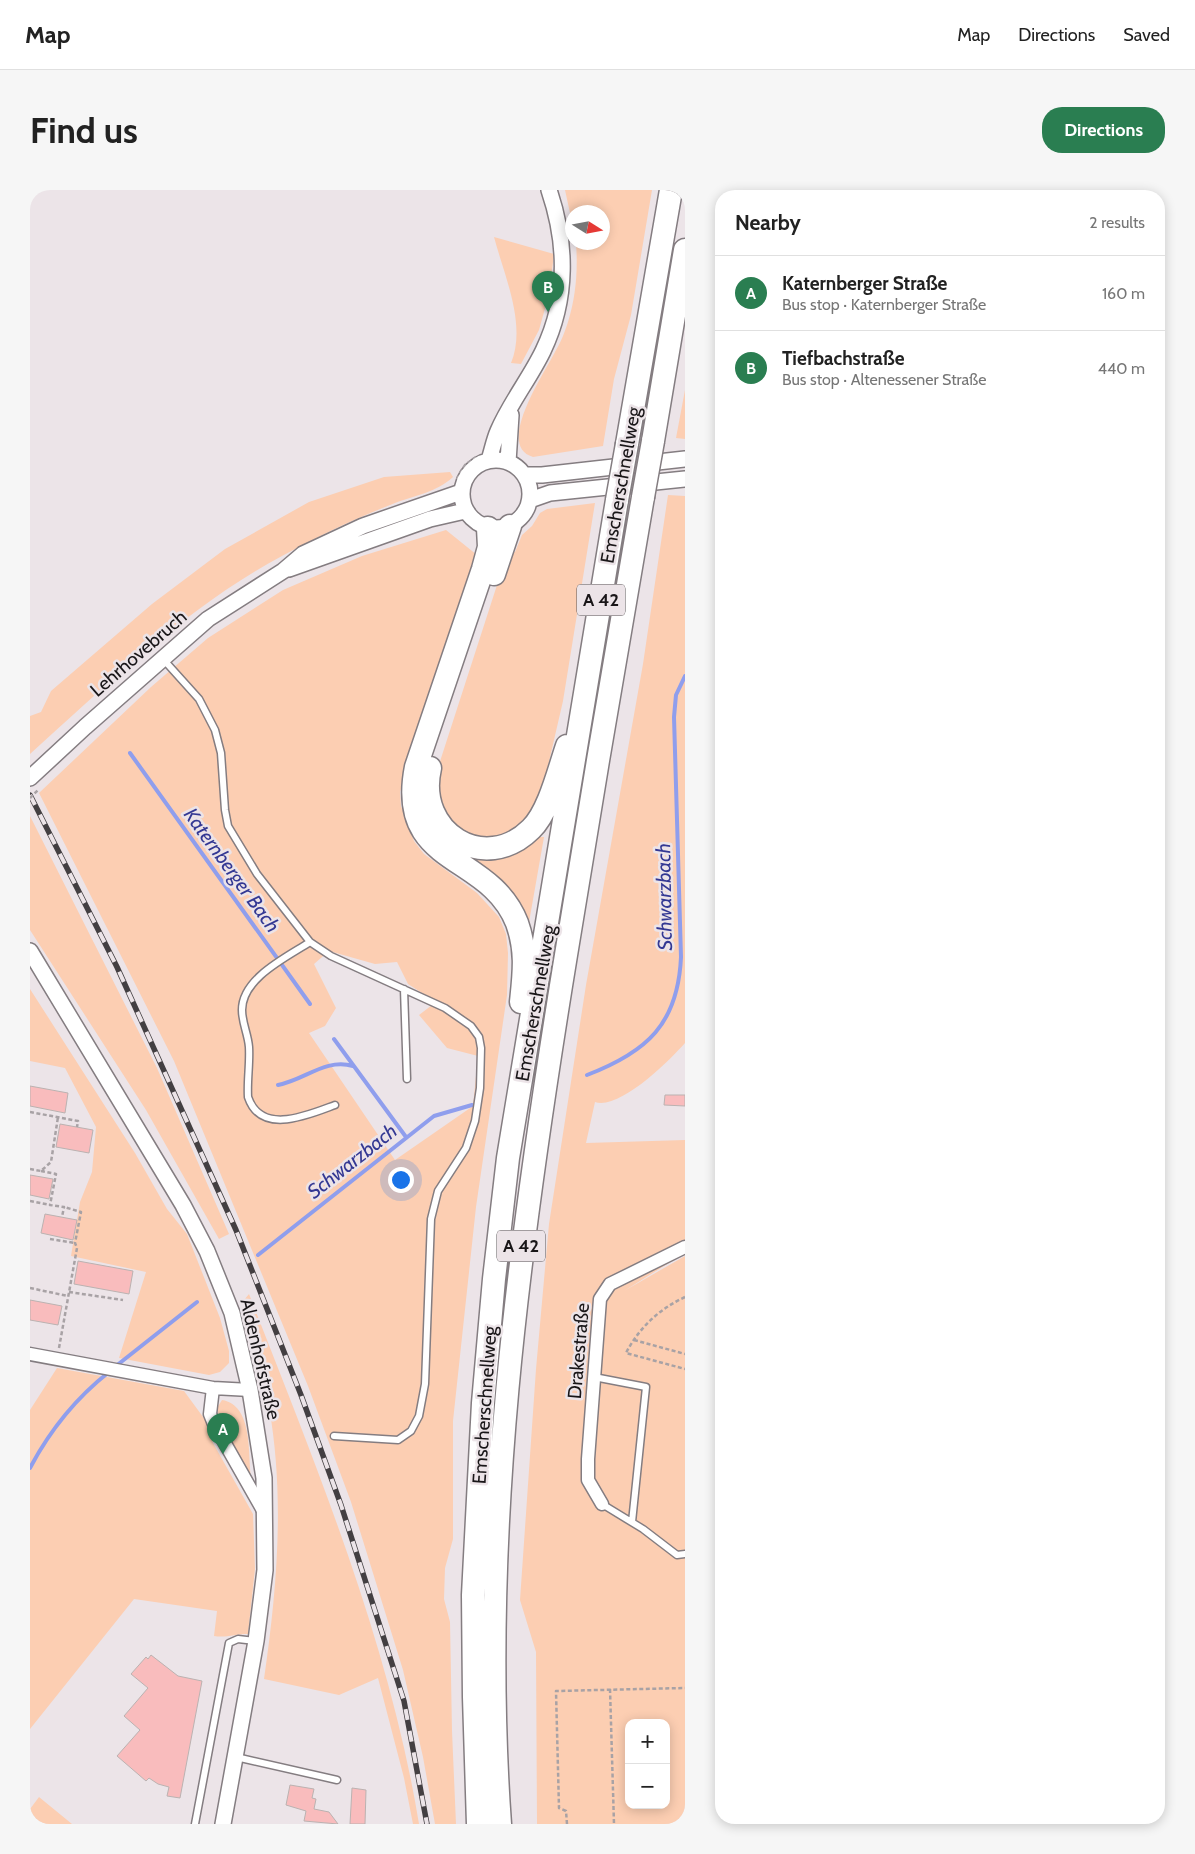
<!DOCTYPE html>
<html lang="en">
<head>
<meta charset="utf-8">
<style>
	:root { --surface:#fff; --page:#f6f6f6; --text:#222; --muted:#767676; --line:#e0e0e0; --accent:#2a7e51 }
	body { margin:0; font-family:Cabin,sans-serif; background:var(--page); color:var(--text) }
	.controls { position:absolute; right:15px; bottom:15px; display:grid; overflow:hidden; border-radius:10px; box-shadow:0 2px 12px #0003 }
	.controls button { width:45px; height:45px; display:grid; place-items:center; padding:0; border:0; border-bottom:1px solid var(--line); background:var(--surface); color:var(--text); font:25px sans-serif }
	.compass { position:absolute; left:535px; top:15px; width:45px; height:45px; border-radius:50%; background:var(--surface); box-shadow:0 2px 12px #0003; rotate:101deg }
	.you { position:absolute; left:370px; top:989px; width:18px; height:18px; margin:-12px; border:4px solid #fff; border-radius:50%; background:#1a73e8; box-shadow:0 0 0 8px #1a73e833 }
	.badge { display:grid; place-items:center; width:32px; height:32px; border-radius:50%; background:var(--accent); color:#fff; font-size:16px; font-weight:700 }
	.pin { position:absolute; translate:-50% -41px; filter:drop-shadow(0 1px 2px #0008) }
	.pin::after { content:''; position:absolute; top:26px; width:18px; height:15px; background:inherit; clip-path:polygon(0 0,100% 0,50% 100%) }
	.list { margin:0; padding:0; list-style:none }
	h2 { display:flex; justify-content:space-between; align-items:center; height:65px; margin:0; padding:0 20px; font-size:21px }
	h2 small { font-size:16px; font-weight:400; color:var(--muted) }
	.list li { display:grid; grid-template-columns:32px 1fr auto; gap:15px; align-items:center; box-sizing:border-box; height:75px; padding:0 20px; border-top:1px solid var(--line) }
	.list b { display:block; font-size:19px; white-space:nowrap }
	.list p { margin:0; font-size:16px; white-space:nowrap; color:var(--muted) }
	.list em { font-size:16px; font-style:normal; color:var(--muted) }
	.map { position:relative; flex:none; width:655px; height:1634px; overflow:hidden; border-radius:20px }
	header { display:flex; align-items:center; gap:30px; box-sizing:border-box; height:70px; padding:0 25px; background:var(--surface); border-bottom:1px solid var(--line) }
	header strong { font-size:24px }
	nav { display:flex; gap:28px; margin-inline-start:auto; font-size:18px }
	.intro { display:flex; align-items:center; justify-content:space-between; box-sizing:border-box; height:120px; padding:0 30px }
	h1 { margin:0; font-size:35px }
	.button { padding:12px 22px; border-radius:20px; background:var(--accent); color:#fff; font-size:18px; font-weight:700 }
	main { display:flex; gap:30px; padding:0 30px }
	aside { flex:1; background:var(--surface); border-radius:20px; box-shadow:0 2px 12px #0003 }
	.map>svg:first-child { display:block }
	.green { fill:#fcceb2; fill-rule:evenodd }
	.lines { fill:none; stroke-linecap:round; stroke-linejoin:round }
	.stream { stroke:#8f9eed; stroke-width:4 }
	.building { fill:#f9bcbd; stroke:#bbb2b1 }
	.service-casing { stroke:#847d81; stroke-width:9 }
	.minor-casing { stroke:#847d81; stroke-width:15 }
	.tertiary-casing { stroke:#847d81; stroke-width:18 }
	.motorway-casing { stroke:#847d81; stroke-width:25 }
	.path { stroke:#a8a2a5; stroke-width:2.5; stroke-dasharray:4 2.5; stroke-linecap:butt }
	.service { stroke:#fff; stroke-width:6 }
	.minor { stroke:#fff; stroke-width:12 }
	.tertiary { stroke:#fff; stroke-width:15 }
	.motorway { stroke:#fff; stroke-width:22 }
	.rail-casing { stroke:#433f42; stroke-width:5.5 }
	.rail { stroke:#ece4e8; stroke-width:4; stroke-dasharray:11; stroke-linecap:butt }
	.motorway-bridge-casing { stroke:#847d81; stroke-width:25; stroke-linecap:butt }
	.path-bridge { stroke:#a8a2a5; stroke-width:2.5; stroke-dasharray:4 2.5; stroke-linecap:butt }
	.motorway-bridge { stroke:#fff; stroke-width:22 }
	.labels { text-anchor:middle; stroke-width:5; stroke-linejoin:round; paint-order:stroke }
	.shield { fill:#ece4e8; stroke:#585456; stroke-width:1 }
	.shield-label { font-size:18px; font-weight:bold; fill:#191618 }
	.street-label { font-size:19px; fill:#191618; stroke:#ece4e8 }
	.water-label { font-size:20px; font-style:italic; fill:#333893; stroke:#ece4e8 }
</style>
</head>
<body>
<header>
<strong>Map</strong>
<nav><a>Map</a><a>Directions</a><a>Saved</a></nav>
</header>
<div class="intro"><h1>Find us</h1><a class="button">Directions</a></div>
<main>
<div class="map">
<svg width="655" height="1634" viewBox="0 0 655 1634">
	<rect width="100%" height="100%" fill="#ece4e8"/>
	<path class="green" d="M535,0H622L601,125L584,189L573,256L503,267C464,256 516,181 526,160C531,152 535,141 538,132C546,106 548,80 546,53L572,52V22H542V32Z
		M464,47L524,64L519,104L509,140L491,174L481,173C497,135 474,85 464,47Z
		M655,200V249L646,248Z
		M420,282L423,287C407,302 386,305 365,313C327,328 288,346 252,366C161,414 76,495 0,564V526L11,522L21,501L122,414L195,359L279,312L354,287Z
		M638,305L655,306V853C639,871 590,920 565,912L556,953L655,950V1063L594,1101L655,1066V1634H507L506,1462L490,1410L506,1179L519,1034L556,795L613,474ZM599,1533H636V1615H599Z
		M565,313L533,511L515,589L505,615L495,631L469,648L437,647L411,627L404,590L478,361L485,362L492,345L502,336L510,323L517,319Z
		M416,340L447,365L370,602L371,616L384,651L394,664L447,703L469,727L476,744L478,763L477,805L446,1017L423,1231V1349L415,1378L414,1409L420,1432L422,1541L426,1634H405L393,1567L373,1480L321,1312L278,1196L144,871L9,603L121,497L178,448L253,400L332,366ZM299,761L345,774L367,772L378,794L406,812L389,825L417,858L448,866L443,916L365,970L279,843L295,836L306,818L284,774Z
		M0,626L127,878L199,1044L189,1049L116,920L0,740Z
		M507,647H514L498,738L428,660Z
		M0,799L105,963L137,1019L157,1044L190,1128L199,1161V1173L190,1182L179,1185L89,1168L116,1082L41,1066L50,1012L62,982L66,937L35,878L0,871Z
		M219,1104C286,1276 359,1451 389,1634H383L374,1588L348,1488L309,1505L234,1489C247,1400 255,1307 239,1217C233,1181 222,1146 214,1110Z
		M27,1178L154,1201L176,1231L183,1253L223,1324L225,1379L218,1444C205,1444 196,1448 184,1446L187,1421L104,1409L0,1539V1220Z
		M192,1210C223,1215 218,1263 221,1287L189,1228L187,1218Z
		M9,1607L42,1634H0V1619Z"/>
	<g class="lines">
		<path class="stream" d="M100,563L280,814
			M304,849L376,947
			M557,885C617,862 648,834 651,767L644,527L646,505L655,486
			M248,895C275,890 295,868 323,876
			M228,1065L404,926L442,915
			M86,1176L167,1112
			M0,1278C19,1242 46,1208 79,1182"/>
	</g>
	<path class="building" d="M0,896L38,903L35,923L0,916Z
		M635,905H655V916L634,915Z
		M30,934L63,940L59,963L26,957Z
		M0,985L23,989L19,1009L0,1005Z
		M15,1024L47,1030L43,1050L11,1043Z
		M48,1071L103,1081L99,1104L44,1094Z
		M0,1110L32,1116L28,1135L0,1130Z
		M121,1465L148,1486L172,1491L150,1608L137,1606L139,1597L128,1594L119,1588L116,1591L87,1566L110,1540L94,1526L118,1498L101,1484L116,1467L118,1469Z
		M260,1595L284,1599L282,1608L286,1609L284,1619L299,1622L308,1634L274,1631L276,1621L256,1615Z
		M322,1598L336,1600L335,1634H320Z"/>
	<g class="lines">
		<g class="service-casing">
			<path id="service" d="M133,469L169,509L185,540L191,563L195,620L198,636L227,684L280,752L301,766L415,818L441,836L449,847L451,858L450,898L445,931L436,958L408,1001L401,1029L395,1194L389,1226L381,1241L368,1250L304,1246
				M280,752C257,767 212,788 212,820C212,833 218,844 219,857C220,874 217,890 218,907C231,946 278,925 305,915
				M374,799L377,889
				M564,1187L616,1197L602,1332
				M572,1314L613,1339L647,1365L655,1364
				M206,1567L307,1590
				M165,1634L199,1453L208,1449L225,1451"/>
		</g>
		<g class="minor-casing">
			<path id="minor" d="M0,1164L183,1198L220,1200
				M183,1198L180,1224L184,1234L235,1324
				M572,1314L558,1290V1269L570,1109L580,1094L655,1057"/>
		</g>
		<g class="tertiary-casing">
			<path id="tertiary" d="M432 304a34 34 0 1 1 68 0a34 34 0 1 1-68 0Z
				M459,270C462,261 464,250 468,241C480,213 500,188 513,161C538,109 537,53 519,0
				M478,272L481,225
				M494,285H512L655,269
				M500,310L520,303L655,289
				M259,379L400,329L435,321
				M0,588L55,537L178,429L253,381L273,364L333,336L431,302
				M0,761L153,1015L177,1061L202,1123L220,1200L234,1288L235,1380L226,1451L193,1634"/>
		</g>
		<g class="motorway-casing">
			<path id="motorway" d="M623,251L655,60
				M597,254L641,0
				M458,338L459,357L453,379L386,577C366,678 459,661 487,733C497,761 494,783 491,812
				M464,384L480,336
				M400,578C385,643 455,685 501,639C519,622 529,579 537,556
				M448,1634L444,1507L443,1405L453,1213L464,1089L478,968L587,310
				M470,1634C449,1343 489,1052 536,765C561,612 586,460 613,307"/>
		</g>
		<path class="path" d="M427,289L435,275L446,267
			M0,922L48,931L47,937
			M0,979L11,981L21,972L28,927
			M11,981L26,984L20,1015L34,1017L32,1027
			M0,1011L20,1015
			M20,1049L45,1053
			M0,1098L38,1106
			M39,1102L93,1110
			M655,1107C629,1119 609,1138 596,1163L655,1179
			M604,1150L655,1164
			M29,1158L47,1058L45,1053L51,1022L34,1017
			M580,1499L584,1634
			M537,1634L536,1621L529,1618L526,1501L655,1498"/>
		<use href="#service" class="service"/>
		<use href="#minor" class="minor"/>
		<use href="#tertiary" class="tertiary"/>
		<use href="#motorway" class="motorway"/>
		<g class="rail-casing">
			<path id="rail" d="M0,605L87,777L206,1040L271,1205L311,1315L374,1511L397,1634"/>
		</g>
		<use href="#rail" class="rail"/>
		<g class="motorway-bridge-casing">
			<path id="motorway-bridge" d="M613,307L623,251
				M587,310L597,254"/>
		</g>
		<path class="path-bridge" d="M0,608L8,600"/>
		<use href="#motorway-bridge" class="motorway-bridge"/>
	</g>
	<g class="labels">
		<g class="shield">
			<rect x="547" y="394.5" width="48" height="31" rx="4"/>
			<rect x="467" y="1040.5" width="48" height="31" rx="4"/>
		</g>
		<g class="shield-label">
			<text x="571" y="416">A 42</text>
			<text x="491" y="1062">A 42</text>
		</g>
		<g class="street-label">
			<text transform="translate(590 295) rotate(-80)" y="7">Emscherschnellweg</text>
			<text transform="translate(108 463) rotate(-41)" y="7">Lehrhovebruch</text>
			<text transform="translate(505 813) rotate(-80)" y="7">Emscherschnellweg</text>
			<text transform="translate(548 1161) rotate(-85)" y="7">Drakestraße</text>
			<text transform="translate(231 1169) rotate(77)" y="7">Aldenhofstraße</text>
			<text transform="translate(454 1215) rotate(-86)" y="7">Emscherschnellweg</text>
		</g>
		<g class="water-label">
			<text transform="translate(202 680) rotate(54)" y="7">Katernberger Bach</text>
			<text transform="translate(634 707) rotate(-91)" y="7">Schwarzbach</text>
			<text transform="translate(322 971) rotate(-38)" y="7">Schwarzbach</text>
		</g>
	</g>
</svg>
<div class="controls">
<button>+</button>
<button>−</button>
</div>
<svg class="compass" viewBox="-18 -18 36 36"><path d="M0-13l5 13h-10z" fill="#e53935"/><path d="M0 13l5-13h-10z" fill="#767676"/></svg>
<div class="you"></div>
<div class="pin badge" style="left:193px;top:1264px">A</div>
<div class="pin badge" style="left:518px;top:122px">B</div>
</div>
<aside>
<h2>Nearby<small>2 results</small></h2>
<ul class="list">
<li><span class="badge">A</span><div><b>Katernberger Straße</b><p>Bus stop · Katernberger Straße</p></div><em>160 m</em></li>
<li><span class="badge">B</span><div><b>Tiefbachstraße</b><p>Bus stop · Altenessener Straße</p></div><em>440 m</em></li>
</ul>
</aside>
</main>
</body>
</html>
